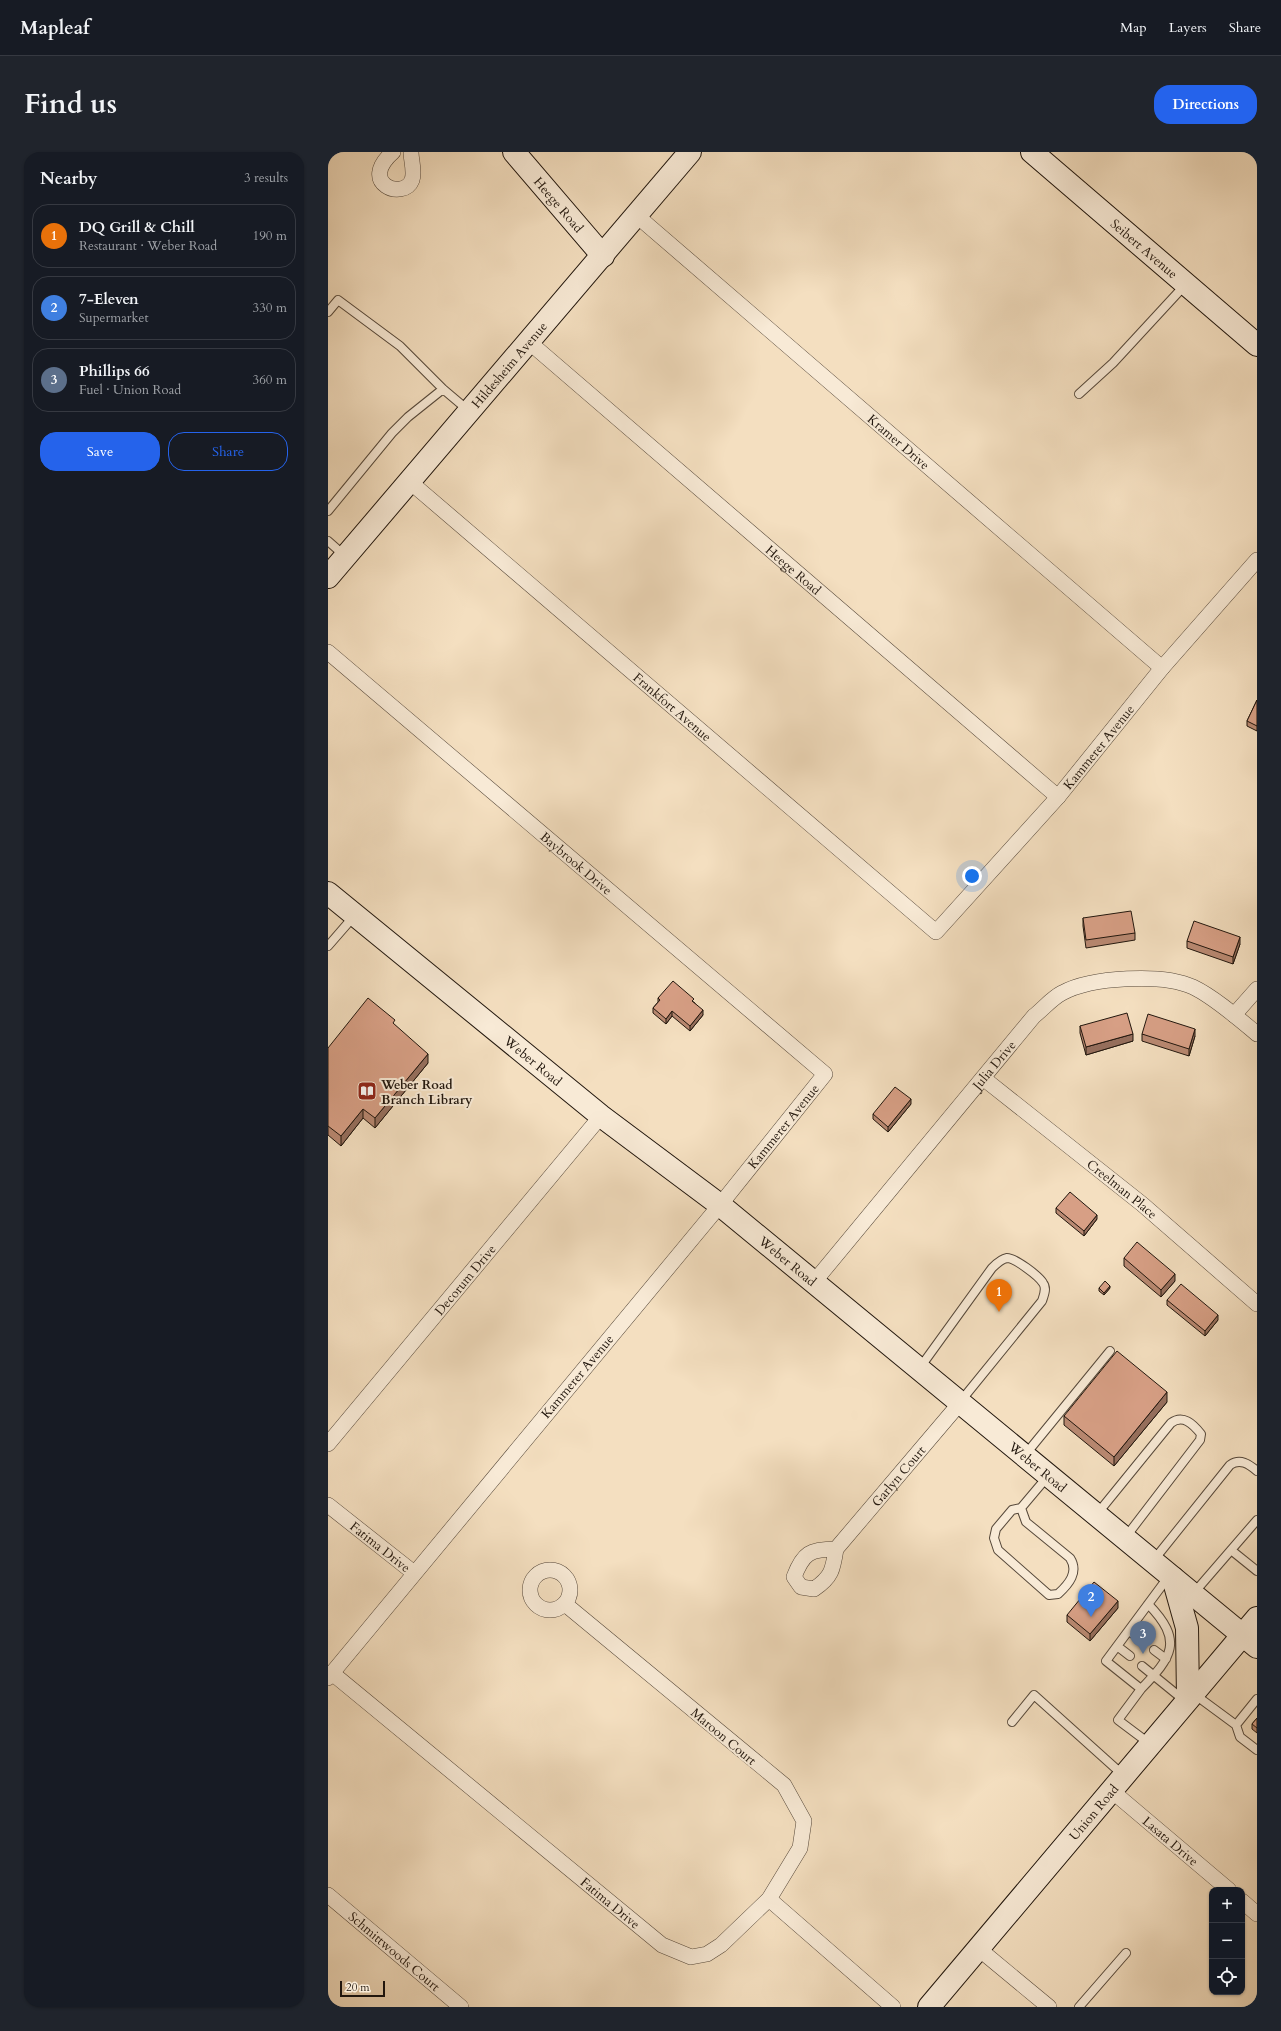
<!DOCTYPE html>
<html lang="en">
<head>
<meta charset="utf-8">
<style>
	:root { --surface:#171b24; --page:#20242c; --text:#f1f3f6; --muted:#9ea1a6; --line:#363941; --accent:#2563eb }
	body { margin:0; font-family:Cardo,serif; background:var(--page); color:var(--text) }
	.controls { position:absolute; right:12px; bottom:12px; display:grid; overflow:hidden; border-radius:8px; box-shadow:0 1px 3px #0004 }
	.controls button { width:36px; height:36px; display:grid; place-items:center; padding:0; border:0; border-bottom:1px solid var(--line); background:var(--surface); color:var(--text); font:20px sans-serif }
	.scale { position:absolute; left:12px; bottom:10px; width:45px; box-sizing:border-box; padding-left:4px; border:2px solid #21160d; border-top:0; font-size:11px; line-height:14px; white-space:nowrap; color:#21160d; -webkit-text-stroke:3px #f8ead6; paint-order:stroke }
	.you { position:absolute; left:644px; top:724px; width:14px; height:14px; margin:-10px; border:3px solid #fff; border-radius:50%; background:#1a73e8; box-shadow:0 0 0 6px #1a73e833 }
	.badge { display:grid; place-items:center; width:26px; height:26px; border-radius:50%; background:var(--accent); color:#fff; font-size:13px; font-weight:700 }
	.pin { position:absolute; translate:-50% -33px; filter:drop-shadow(0 1px 2px #0008) }
	.pin::after { content:''; position:absolute; top:21px; width:14px; height:12px; background:inherit; clip-path:polygon(0 0,100% 0,50% 100%) }
	.list { margin:0; padding:0; list-style:none }
	h2 { display:flex; justify-content:space-between; align-items:center; height:52px; margin:0; padding:0 16px; font-size:17px }
	h2 small { font-size:13px; font-weight:400; color:var(--muted) }
	.list li { display:grid; grid-template-columns:26px 1fr auto; gap:12px; align-items:center; box-sizing:border-box; height:64px; margin:0 8px 8px; padding:0 8px; border:1px solid var(--line); border-radius:16px }
	.list b { display:block; font-size:15px; white-space:nowrap }
	.list p { margin:0; font-size:13px; white-space:nowrap; color:var(--muted) }
	.list em { font-size:13px; font-style:normal; color:var(--muted) }
	.actions { display:flex; gap:8px; padding:12px 16px }
	.actions a { flex:1; padding:9px 0; border:1px solid var(--accent); border-radius:16px; text-align:center; font-size:14px; color:var(--accent) }
	.actions .main { background:var(--accent); color:#fff }
	.icon { flex:none; width:22px; height:22px; fill:none; stroke:currentColor; stroke-width:2; stroke-linecap:round; stroke-linejoin:round }
	.map { position:relative; flex:none; width:929px; height:1855px; overflow:hidden; border-radius:16px }
	header { display:flex; align-items:center; gap:24px; box-sizing:border-box; height:56px; padding:0 20px; background:var(--surface); border-bottom:1px solid var(--line) }
	header strong { font-size:19px }
	nav { display:flex; gap:22px; margin-inline-start:auto; font-size:14px }
	.intro { display:flex; align-items:center; justify-content:space-between; box-sizing:border-box; height:96px; padding:0 24px }
	h1 { margin:0; font-size:28px }
	.button { padding:10px 18px; border-radius:16px; background:var(--accent); color:#fff; font-size:14px; font-weight:700 }
	main { display:flex; gap:24px; padding:0 24px }
	aside { flex:1; background:var(--surface); border-radius:16px; box-shadow:0 1px 3px #0004 }
	.map>svg:first-child { display:block }
	.lines { fill:none; stroke-linecap:round; stroke-linejoin:round }
	.lane-casing { stroke:#56483a; stroke-width:10 }
	.street-casing { stroke:#56483a; stroke-width:16 }
	.secondary-casing { stroke:#21160d; stroke-width:24 }
	.lane { stroke:#f8ead6; stroke-width:8 }
	.street { stroke:#f8ead6; stroke-width:15 }
	.secondary { stroke:#f8ead6; stroke-width:22 }
	.wall { fill:#b98972; stroke:#21160d }
	.shaded-wall { fill:#966f5d; stroke:#21160d }
	.building { fill:#d79f85; stroke:#21160d }
	.labels { text-anchor:middle; stroke-width:4; stroke-linejoin:round; paint-order:stroke }
	.street-label { font-size:13px; fill:#21160d; stroke:#f8ead6 }
	.poi-label { font-size:13px; font-weight:bold; fill:#21160d; stroke:#f8ead6; text-anchor:start }
</style>
</head>
<body>
<header>
<strong>Mapleaf</strong>
<nav><a>Map</a><a>Layers</a><a>Share</a></nav>
</header>
<div class="intro"><h1>Find us</h1><a class="button">Directions</a></div>
<main>
<aside>
<h2>Nearby<small>3 results</small></h2>
<ul class="list">
<li><span class="badge" style="background:#e8710a">1</span><div><b>DQ Grill &amp; Chill</b><p>Restaurant · Weber Road</p></div><em>190 m</em></li>
<li><span class="badge" style="background:#3f7fe0">2</span><div><b>7-Eleven</b><p>Supermarket</p></div><em>330 m</em></li>
<li><span class="badge" style="background:#5c6f8a">3</span><div><b>Phillips 66</b><p>Fuel · Union Road</p></div><em>360 m</em></li>
</ul>
<div class="actions"><a class="main">Save</a><a>Share</a></div>
</aside>
<div class="map">
<svg width="929" height="1855" viewBox="0 0 929 1855">
	<rect width="100%" height="100%" fill="#f4dfc0"/>
	<filter id="stains"><feTurbulence type="fractalNoise" baseFrequency=".005" numOctaves="4"/><feColorMatrix values="0 0 0 0 .2 0 0 0 0 .09 0 0 0 0 .02 0 0 0 .5 -.17"/></filter>
	<radialGradient id="worn" r=".72"><stop offset=".6" stop-color="#630" stop-opacity="0"/><stop offset="1" stop-color="#630" stop-opacity=".3"/></radialGradient>
	<g class="lines">
		<g class="lane-casing">
			<path id="lane" d="M0,160L10,148L72,194L115,237L141,259
				M751,242L785,211L857,133
				M0,359L64,281L80,265L115,237
				M0,389L17,404
				M0,794L27,763
				M591,1217L664,1116C668,1112 673,1107 679,1106C687,1106 711,1124 715,1131C719,1136 716,1143 714,1149L632,1250
				M697,1303L782,1199
				M693,1356L698,1370L742,1406C751,1420 741,1432 730,1442L721,1443L670,1398L666,1386L668,1377L684,1358L693,1356L720,1324
				M769,1362L843,1271C855,1262 865,1272 873,1282L872,1288L797,1386
				M903,1398L929,1419
				M825,1409L902,1313C912,1306 921,1312 929,1319
				M865,1442L929,1368
				M801,1479L815,1489
				M789,1494L802,1504
				M826,1498L838,1507
				M814,1514L857,1549
				M813,1537C844,1505 856,1489 820,1452
				M866,1542L908,1573L929,1547
				M684,1570L706,1543L795,1623
				M908,1573L912,1585L929,1598
				M822,1592L790,1568L813,1537L778,1509L841,1424
				M751,1855L798,1801"/>
		</g>
		<g class="street-casing">
			<g id="street">
				<path d="M65,0C29,32 76,49 84,28C87,20 83,8 83,0"/>
				<path id="s1" d="M308,63L834,516"/>
				<path id="s2" d="M201,190L730,645"/>
				<path id="s3" d="M81,329L608,780L730,645L834,516L929,408"/>
				<path id="s4" d="M0,500L497,922L392,1053L0,1526"/>
				<path d="M906,863L929,837"/>
				<path id="s5" d="M655,926L814,1052L929,1152"/>
				<path id="s6" d="M486,1130L706,864C715,857 724,846 734,841C763,825 835,821 865,835C886,845 911,867 929,882"/>
				<path id="s7" d="M0,1292L273,964"/>
				<path id="s8" d="M0,1353L86,1421"/>
				<path id="s9" d="M508,1397C505,1417 504,1425 486,1437L473,1435L466,1425C475,1401 482,1397 508,1397L632,1251"/>
				<circle cx="222" cy="1438" r="20"/>
				<path id="s10" d="M4,1521L334,1793L363,1805L379,1802L393,1793L441,1747L472,1696L476,1669L456,1633L237,1452"/>
				<path id="s11" d="M784,1639L901,1738"/>
				<path id="s12" d="M0,1743L133,1855"/>
				<path d="M441,1747L565,1855"/>
				<path d="M914,1749L929,1762"/>
				<path d="M651,1797L721,1855"/>
			</g>
		</g>
		<g class="secondary-casing">
			<g id="secondary">
				<path id="s13" d="M186,0L275,104"/>
				<path id="s14" d="M704,0L929,193"/>
				<path id="s15" d="M0,425L362,0"/>
				<path id="s16" d="M0,741L273,964L392,1053L929,1495"/>
				<path d="M845,1426L859,1476L860,1547"/>
				<path id="s17" d="M601,1855L929,1466"/>
			</g>
		</g>
		<use href="#lane" class="lane"/>
		<use href="#street" class="street"/>
		<use href="#secondary" class="secondary"/>
	</g>
	<path class="wall" d="M929,548V579L919,574V569Z
		M755,766L807,781V788L758,796L755,774Z
		M859,789L912,792L905,812L859,796Z
		M330,846L366,850L375,863L362,879L344,864L338,872L325,861V856L330,850Z
		M67,873L100,911L47,976L35,966L13,994L0,983V896Z
		M752,874L805,889L758,903L752,881Z
		M814,882L867,884L861,904L814,889Z
		M583,952L560,980L545,967V962Z
		M728,1056L769,1067L756,1084L728,1061Z
		M796,1106L847,1129L833,1145L796,1114Z
		M771,1136H782L776,1143L771,1139Z
		M839,1148L890,1168L877,1184L839,1153Z
		M839,1250L786,1314L736,1273V1264Z
		M790,1456L762,1489L739,1470V1463Z
		M929,1566V1581L924,1577V1572Z"/>
	<path class="shaded-wall" d="M912,785V792L905,812V805Z
		M375,858V863L362,879V874Z
		M344,859V864L338,872V867Z
		M867,877V884L861,904V897Z
		M805,882V889L758,903V895Z
		M100,902V911L47,976V966Z
		M583,947V952L560,980V975Z
		M35,957V966L13,994V984Z
		M769,1063V1067L756,1084V1079Z
		M847,1122V1129L833,1145V1138Z
		M782,1134V1136L776,1143V1141Z
		M890,1163V1168L877,1184V1179Z
		M839,1240V1250L786,1314V1305Z
		M790,1449V1456L762,1489V1482Z"/>
	<path class="building" d="M929,548V574L919,569Z
		M803,759L807,781L758,788L755,766Z
		M866,769L912,785L905,805L859,789Z
		M345,829L366,847L364,849L375,858L362,874L344,859L338,867L325,856L332,848L330,846Z
		M40,846L67,868L65,871L100,902L47,966L35,957L13,984L0,974V896Z
		M799,861L805,882L758,895L752,874Z
		M820,862L867,877L861,897L814,882Z
		M567,935L583,947L560,975L545,962Z
		M742,1040L769,1063L756,1079L728,1056Z
		M809,1090L847,1122L833,1138L796,1106Z
		M777,1129L782,1134L776,1141L771,1136Z
		M853,1132L890,1163L877,1179L839,1148Z
		M789,1199L839,1240L786,1305L736,1264Z
		M766,1430L790,1449L762,1482L739,1463Z
		M929,1566V1576L924,1572Z"/>
	<defs>
		<g id="library-square" transform="scale(1)"><rect x="-9" y="-9" width="18" height="18" rx="4" fill="#8f2418" stroke="#f8ead6"/><path d="M-6-4Q-3-5.5-.7-3.5V5Q-3 3-6 4ZM6-4Q3-5.5 .7-3.5V5Q3 3 6 4Z" fill="#fff"/></g>
	</defs>
	<g fill-rule="evenodd">
		<use href="#library-square" x="39" y="939"/>
	</g>
	<g class="labels">
		<g class="street-label">
			<text dy="5" stroke="none"><textPath href="#s13" startOffset="69">Heege Road</textPath></text>
			<text dy="5" stroke="none"><textPath href="#s14" startOffset="148">Seibert Avenue</textPath></text>
			<text dy="5" stroke="none"><textPath href="#s15" startOffset="279">Hildesheim Avenue</textPath></text>
			<text dy="5" stroke="none"><textPath href="#s1" startOffset="347">Kramer Drive</textPath></text>
			<text dy="5" stroke="none"><textPath href="#s2" startOffset="349">Heege Road</textPath></text>
			<text dy="5" stroke="none"><textPath href="#s3" startOffset="347">Frankfort Avenue</textPath></text>
			<text dy="5" stroke="none"><textPath href="#s3" startOffset="940">Kammerer Avenue</textPath></text>
			<text dy="5" stroke="none"><textPath href="#s4" startOffset="326">Baybrook Drive</textPath></text>
			<text dy="5" stroke="none"><textPath href="#s16" startOffset="265">Weber Road</textPath></text>
			<text dy="5" stroke="none"><textPath href="#s6" startOffset="282">Julia Drive</textPath></text>
			<text transform="translate(455 974) rotate(-51)" y="5">Kammerer Avenue</text>
			<text dy="5" stroke="none"><textPath href="#s5" startOffset="178">Creelman Place</textPath></text>
			<text dy="5" stroke="none"><textPath href="#s16" startOffset="589">Weber Road</textPath></text>
			<text dy="5" stroke="none"><textPath href="#s7" startOffset="214">Decorum Drive</textPath></text>
			<text transform="translate(249 1224) rotate(-50)" y="5">Kammerer Avenue</text>
			<text dy="5" stroke="none"><textPath href="#s16" startOffset="913">Weber Road</textPath></text>
			<text dy="5" stroke="none"><textPath href="#s9" startOffset="225">Garlyn Court</textPath></text>
			<text dy="5" stroke="none"><textPath href="#s8" startOffset="67">Fatima Drive</textPath></text>
			<text transform="translate(396 1584) rotate(40)" y="5">Maroon Court</text>
			<text dy="5" stroke="none"><textPath href="#s17" startOffset="255">Union Road</textPath></text>
			<text dy="5" stroke="none"><textPath href="#s11" startOffset="77">Lasata Drive</textPath></text>
			<text dy="5" stroke="none"><textPath href="#s10" startOffset="361">Fatima Drive</textPath></text>
			<text dy="5" stroke="none"><textPath href="#s12" startOffset="87">Schmittwoods Court</textPath></text>
		</g>
		<g class="poi-label">
			<text x="53" y="937">Weber Road<tspan x="53" dy="15">Branch Library</tspan></text>
		</g>
	</g>
	<rect width="100%" height="100%" filter="url(#stains)"/>
	<rect width="100%" height="100%" fill="url(#worn)"/>
</svg>
<div class="controls">
<button>+</button>
<button>−</button>
<button><svg class="icon" aria-label="locate" viewBox="0 0 24 24"><circle cx="12" cy="12" r="6"/><path d="M12 2v4M12 18v4M2 12h4M18 12h4"/></svg></button>
</div>
<div class="scale">20 m</div>
<div class="you"></div>
<div class="pin badge" style="left:671px;top:1160px;background:#e8710a">1</div>
<div class="pin badge" style="left:763px;top:1465px;background:#3f7fe0">2</div>
<div class="pin badge" style="left:815px;top:1502px;background:#5c6f8a">3</div>
</div>
</main>
</body>
</html>
